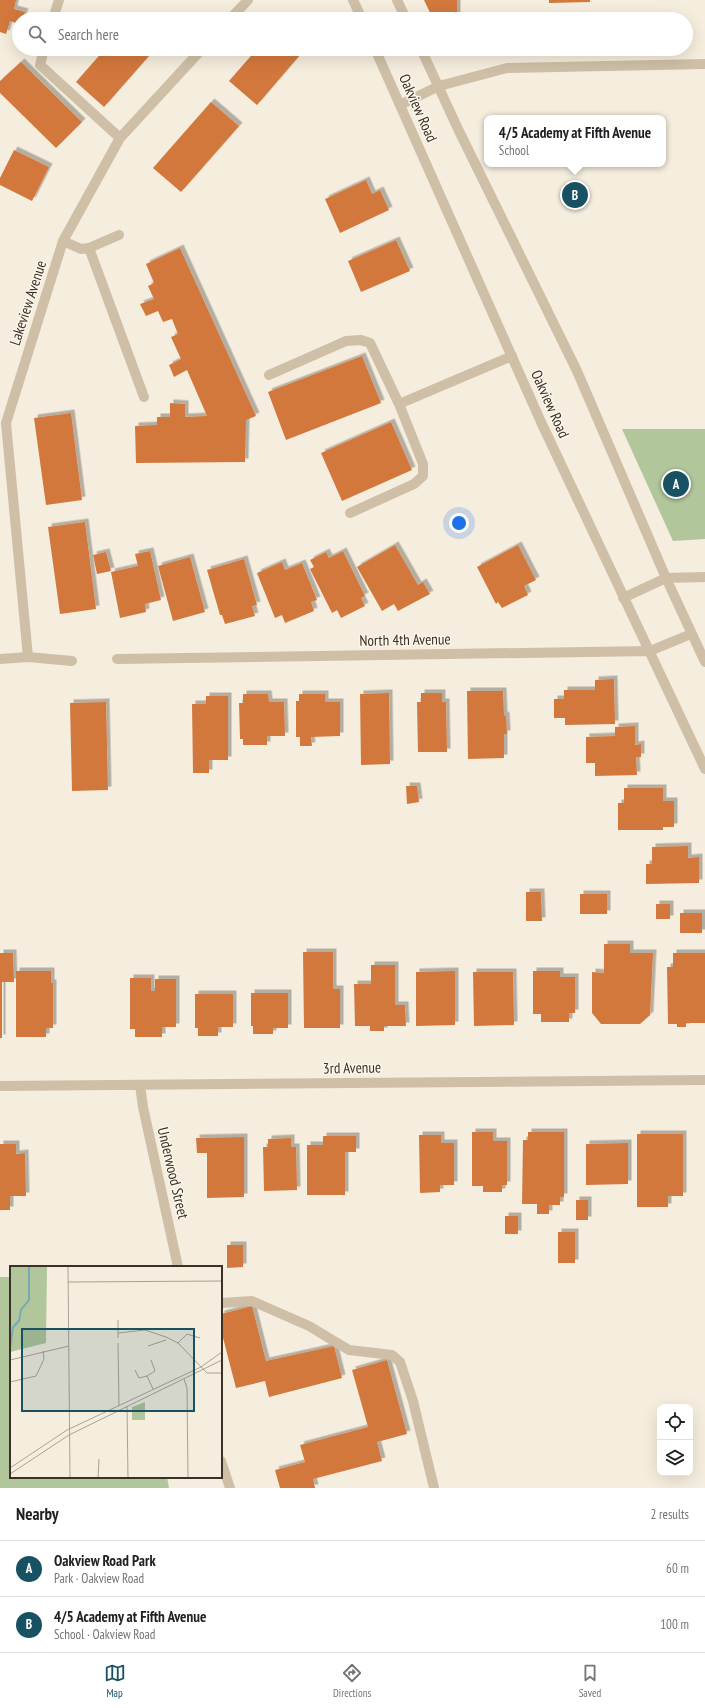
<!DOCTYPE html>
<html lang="en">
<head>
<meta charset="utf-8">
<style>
	:root { --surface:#fff; --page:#f2f2f2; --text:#202124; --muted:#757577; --line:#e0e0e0; --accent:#185262 }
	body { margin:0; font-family:"PT Sans Narrow",sans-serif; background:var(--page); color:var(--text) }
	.controls { position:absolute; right:12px; bottom:12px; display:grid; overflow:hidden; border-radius:8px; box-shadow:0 4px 16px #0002 }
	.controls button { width:36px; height:36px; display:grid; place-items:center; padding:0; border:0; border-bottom:1px solid var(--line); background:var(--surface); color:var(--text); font:20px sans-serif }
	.you { position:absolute; left:459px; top:523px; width:14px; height:14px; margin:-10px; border:3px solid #fff; border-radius:50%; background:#1a73e8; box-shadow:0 0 0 6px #1a73e833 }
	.badge { display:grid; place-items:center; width:26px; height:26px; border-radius:50%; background:var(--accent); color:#fff; font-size:13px; font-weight:700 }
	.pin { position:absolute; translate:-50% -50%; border:2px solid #fff; box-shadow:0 1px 4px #0006 }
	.popup { position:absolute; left:484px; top:115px; width:182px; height:52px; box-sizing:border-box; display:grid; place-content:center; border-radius:8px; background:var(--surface); filter:drop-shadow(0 1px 3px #0005); font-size:13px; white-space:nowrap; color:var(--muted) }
	.popup b { font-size:15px; color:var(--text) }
	.popup::after { content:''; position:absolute; left:50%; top:100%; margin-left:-8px; border:8px solid transparent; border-top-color:var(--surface) }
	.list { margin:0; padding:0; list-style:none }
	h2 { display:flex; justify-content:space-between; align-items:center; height:52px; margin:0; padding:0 16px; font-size:17px }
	h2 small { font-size:13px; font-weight:400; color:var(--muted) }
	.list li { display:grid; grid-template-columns:26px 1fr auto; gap:12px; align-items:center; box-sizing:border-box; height:56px; padding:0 16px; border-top:1px solid var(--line) }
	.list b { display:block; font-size:15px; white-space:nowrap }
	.list p { margin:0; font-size:13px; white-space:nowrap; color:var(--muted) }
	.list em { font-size:13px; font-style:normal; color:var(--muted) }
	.icon { flex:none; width:22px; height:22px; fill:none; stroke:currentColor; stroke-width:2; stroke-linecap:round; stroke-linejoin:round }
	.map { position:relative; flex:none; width:705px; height:1488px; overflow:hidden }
	.search { position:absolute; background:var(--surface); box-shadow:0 4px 16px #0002; left:12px; right:12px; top:12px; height:44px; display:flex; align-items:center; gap:10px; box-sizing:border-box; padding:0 14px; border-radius:22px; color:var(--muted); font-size:15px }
	.sheet { height:164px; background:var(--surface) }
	nav { display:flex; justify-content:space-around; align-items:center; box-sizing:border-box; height:56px; border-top:1px solid var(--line); background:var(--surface); font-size:11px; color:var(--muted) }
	nav a { display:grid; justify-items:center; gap:2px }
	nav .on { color:var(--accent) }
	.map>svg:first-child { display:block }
	.green { fill:#b1c69b }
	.building { fill:#d3783d; filter:url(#shadow) }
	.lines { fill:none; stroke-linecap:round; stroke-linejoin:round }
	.service { stroke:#cfbfa7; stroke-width:10 }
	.minor { stroke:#cfbfa7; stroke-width:10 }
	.labels { text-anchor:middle; stroke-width:3; stroke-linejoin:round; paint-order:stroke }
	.street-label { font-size:15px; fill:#3b3128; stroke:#fcf6ea }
	.inset-river { fill:none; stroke:#78aab6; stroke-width:2 }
	.inset-road { fill:none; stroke:#aba295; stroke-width:1 }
	.view { fill:#185262; fill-opacity:0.15; stroke:#185262; stroke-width:2 }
	.inset-edge { fill:none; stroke:#3b3128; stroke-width:2 }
</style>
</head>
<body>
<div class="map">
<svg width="705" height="1488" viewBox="0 0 705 1488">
	<defs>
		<filter id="shadow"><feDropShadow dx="3.5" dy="-3.5" stdDeviation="0" flood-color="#0004"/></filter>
	</defs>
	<rect width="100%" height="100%" fill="#f5eddd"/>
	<path class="green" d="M622,429H705V539L673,541Z
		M0,1277H11V1477H167L169,1488H0Z"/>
	<path class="building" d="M0,0H16L14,9L25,12L22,19H19V24L10,21L6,34L0,32Z
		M424,0H457V19H433Z
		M549,0H590V2L549,3Z
		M105,49H155L104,107L76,82Z
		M257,49H305L257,105L229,81Z
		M21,62L82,122L56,148L0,93V81Z
		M211,102L239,126L181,192L153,168Z
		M14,150L49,167L32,201L0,185V178Z
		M366,180L372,194L380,190L389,210L340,233L325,199Z
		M396,240L410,271L361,292L348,261Z
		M180,248L256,416L246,420L245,462L136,463L135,426L157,425V417H170V403L185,404V417L207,416L187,370L174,377L169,365L181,359L171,337L178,334L172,319L163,322L158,311L146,316L140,304L154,299L148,286L154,283L146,264Z
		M362,356L381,403L286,440L268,392Z
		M71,413L82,500L46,505L34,418Z
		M391,422L412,470L342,501L321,453Z
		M85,522L96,609L60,614L48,527Z
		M395,545L418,585L423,582L430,594L398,611L394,604L382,611L357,567Z
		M518,545L536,580L524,586L528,595L502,608L498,602L496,604L477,567Z
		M150,551L161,600L145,604L146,612L120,618L111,572L138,566L135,554Z
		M343,551L365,596L361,598L365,606L341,618L337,610L332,613L310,569L314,567L310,560L326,552L329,558Z
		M106,552L111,571L97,574L93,555Z
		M190,557L205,612L173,621L158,566Z
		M244,559L257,605L252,606L255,616L225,624L222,615H220L207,570Z
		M282,562L285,570L302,563L317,600L311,602L314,611L285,623L282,615L275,618L257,573Z
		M614,679L615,724L565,725V718H554V699H564V690H595V680Z
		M467,691H503L504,716L506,715L507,734H504V758L468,759Z
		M389,693L390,764L361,765L360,694Z
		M421,693H442V702H446L447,752H418L417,702H421Z
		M243,694H268L269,702H284L285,736H267V745H243V739H240L239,703H243Z
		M299,694H325V702H340V736L311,737L312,746H300V737H296V701H299Z
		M206,696H228V760H209V773H193L192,704H206Z
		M106,702L108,790L72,791L70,703Z
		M635,726V745L641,744V757H636L637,775L595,776V763H586V737L615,736V727Z
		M406,786H417L419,802L407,804Z
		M624,788H663V801H674V827H663V830H618V803H624Z
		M688,846V858L699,857V883L646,884V864H652V847Z
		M526,892H541L542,921H526Z
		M580,894H607V914H580Z
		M656,904H670V919H656Z
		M680,913H702V933H680Z
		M604,944H630V953H653L650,1015L640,1024H601L592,1013V972L604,973Z
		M303,952H333V989H340V1028H304Z
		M0,953H13L14,982H2V1038H0Z
		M673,953H705V1023H686V1027H677V1024H668L667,967H673Z
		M371,965H395V1005H405L406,1026H384V1031H370V1026H355L354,984H371Z
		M16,971H51V983H53V1028H46V1037H16Z
		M455,971V1025L416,1026V972Z
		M533,971H560V977H575V1013H569V1022H541V1014H533Z
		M473,972H513L514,1025L474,1026Z
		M130,978H151V991H155V979H176V1027H162V1037H135V1029H130Z
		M251,993H288V1028H273V1034H253V1026H251Z
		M195,994H233V1027H218V1036H198V1028H195Z
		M472,1132H493V1141H507V1185H502V1192H483V1186H472Z
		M528,1132H564V1197H560V1205H549V1214H537V1204H522L523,1140H528Z
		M637,1134H683V1196H668V1207H637Z
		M419,1135H441V1143H454V1185H440V1192L420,1193Z
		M323,1136H356V1152H345V1195H307V1145H323Z
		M244,1137V1197L207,1198V1153H197L196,1138Z
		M291,1138V1147H296L297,1190L264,1191L263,1147H268V1139Z
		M628,1143V1184L586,1185V1144Z
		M0,1144H16V1154L25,1153L26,1196H10V1210H0Z
		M576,1200H588V1220H576Z
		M505,1216H518V1234H505Z
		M558,1232H575V1263H558Z
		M227,1245H243V1267L227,1268Z
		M252,1306L266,1361L334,1346L342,1378L269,1397L265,1381L236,1388L221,1330V1314Z
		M387,1360L407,1434L377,1442L382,1461L313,1479L315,1488H280L275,1470L305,1462L300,1445L368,1427L352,1370Z"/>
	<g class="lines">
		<path class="service" d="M53,19L59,0
			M44,49L40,65L120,138
			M119,235L89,248L144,397
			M269,375L346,341L361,340L370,343L399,404L512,356
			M350,513L414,484L423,476V464L399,404
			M0,659L28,657L72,661
			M221,1303L252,1301L309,1326L349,1350L392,1355L400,1362L413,1401L434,1488"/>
		<path class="minor" d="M353,0L362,19
			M397,0L406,19
			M230,19L248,0
			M375,49L541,422L705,769
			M421,49L458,129L577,371L666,578L705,662
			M400,105L439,86L507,68L705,64
			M63,241L81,249L89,248
			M623,598L666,578L705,577
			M28,657L6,423L63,241L120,138L202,49
			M117,659L650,651L691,634
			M140,1085L143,1107L178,1267
			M0,1086L705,1080
			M221,1461L230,1488"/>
	</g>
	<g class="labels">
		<g class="street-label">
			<text transform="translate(418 108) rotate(66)" y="5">Oakview Road</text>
			<text transform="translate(28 303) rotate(-72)" y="5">Lakeview Avenue</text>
			<text transform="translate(550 404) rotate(66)" y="5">Oakview Road</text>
			<text transform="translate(405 640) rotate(-1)" y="5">North 4th Avenue</text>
			<text transform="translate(352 1068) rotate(-1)" y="5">3rd Avenue</text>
			<text transform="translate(173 1173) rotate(77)" y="5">Underwood Street</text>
		</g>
	</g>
	<g transform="translate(10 1266)">
		<rect width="212" height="212" fill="#f5eddd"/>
		<path d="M0,0H37L36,77L0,86ZM135,136V154H122V141Z" fill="#b1c69b"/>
		<path class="inset-river" d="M0,82L3,61L9,55L11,44L19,34V0"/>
		<path class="inset-road" d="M58,0L60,212M58,16L212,15M108,54V72M108,67L135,64L156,71L168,77L197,107H212M108,77L109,140M168,77L177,68L190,72M138,80L156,74M0,94L59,80M141,94L145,105L137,110L143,123M125,104L129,112L137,110M174,113L177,122L178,212M0,116L26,110L34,93L33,85M117,140L118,212M0,202L57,164L191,101L212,86M0,208L59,169L212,94M88,212L89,193"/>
		<path class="view" d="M12,63H184V145H12Z"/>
		<rect width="212" height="212" class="inset-edge"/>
	</g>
</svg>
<div class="controls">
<button><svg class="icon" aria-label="locate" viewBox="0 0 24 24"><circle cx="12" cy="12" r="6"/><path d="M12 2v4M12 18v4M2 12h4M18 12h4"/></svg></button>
<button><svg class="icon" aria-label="layers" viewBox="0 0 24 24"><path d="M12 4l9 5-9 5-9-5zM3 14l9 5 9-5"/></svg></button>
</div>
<div class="you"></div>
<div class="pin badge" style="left:676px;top:484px">A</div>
<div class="pin badge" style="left:575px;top:195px">B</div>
<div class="popup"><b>4/5 Academy at Fifth Avenue</b>School</div>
<div class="search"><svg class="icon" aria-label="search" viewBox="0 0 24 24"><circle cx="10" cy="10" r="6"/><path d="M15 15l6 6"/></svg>Search here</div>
</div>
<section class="sheet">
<h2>Nearby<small>2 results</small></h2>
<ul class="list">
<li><span class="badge">A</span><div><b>Oakview Road Park</b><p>Park · Oakview Road</p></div><em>60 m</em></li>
<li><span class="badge">B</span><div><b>4/5 Academy at Fifth Avenue</b><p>School · Oakview Road</p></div><em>100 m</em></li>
</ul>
</section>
<nav>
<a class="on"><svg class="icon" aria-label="map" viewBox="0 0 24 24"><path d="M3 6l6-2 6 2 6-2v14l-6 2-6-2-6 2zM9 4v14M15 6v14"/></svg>Map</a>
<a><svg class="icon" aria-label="directions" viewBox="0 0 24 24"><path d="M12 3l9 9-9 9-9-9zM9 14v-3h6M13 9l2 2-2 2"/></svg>Directions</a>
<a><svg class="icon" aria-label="saved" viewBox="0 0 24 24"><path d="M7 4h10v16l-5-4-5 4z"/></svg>Saved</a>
</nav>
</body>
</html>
